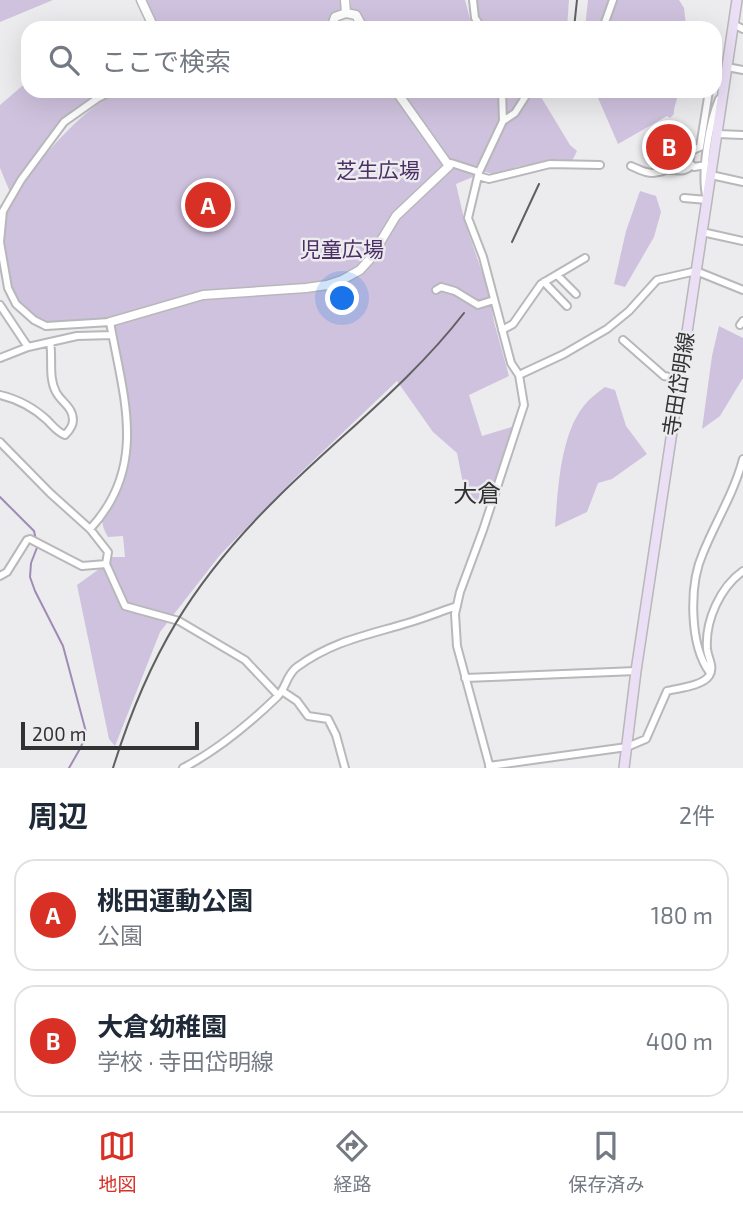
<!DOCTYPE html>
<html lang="ja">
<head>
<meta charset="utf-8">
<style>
	:root { --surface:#fff; --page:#f6f6f7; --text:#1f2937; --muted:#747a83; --line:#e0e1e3; --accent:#d93025 }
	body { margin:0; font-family:"Exo 2","Noto Sans JP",sans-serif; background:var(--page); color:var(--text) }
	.scale { position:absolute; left:21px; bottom:18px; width:178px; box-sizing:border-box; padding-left:7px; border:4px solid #323233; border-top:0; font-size:19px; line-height:24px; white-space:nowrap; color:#323233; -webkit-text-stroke:5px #ecebee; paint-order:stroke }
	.you { position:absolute; left:343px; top:299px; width:24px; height:24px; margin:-18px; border:5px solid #fff; border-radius:50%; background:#1a73e8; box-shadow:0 0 0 10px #1a73e833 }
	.badge { display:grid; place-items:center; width:46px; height:46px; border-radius:50%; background:var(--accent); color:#fff; font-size:23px; font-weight:700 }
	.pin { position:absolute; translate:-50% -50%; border:4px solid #fff; box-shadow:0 2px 7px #0006 }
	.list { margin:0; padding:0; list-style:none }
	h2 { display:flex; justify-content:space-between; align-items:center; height:91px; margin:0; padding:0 28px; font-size:30px }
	h2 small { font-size:23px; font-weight:400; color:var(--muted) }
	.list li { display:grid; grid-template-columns:46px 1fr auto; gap:21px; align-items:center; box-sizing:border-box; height:112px; margin:0 14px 14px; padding:0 14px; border:2px solid var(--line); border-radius:21px }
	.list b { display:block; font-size:26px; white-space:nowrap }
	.list p { margin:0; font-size:23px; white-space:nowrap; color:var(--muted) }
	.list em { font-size:23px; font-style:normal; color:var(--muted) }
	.icon { flex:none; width:38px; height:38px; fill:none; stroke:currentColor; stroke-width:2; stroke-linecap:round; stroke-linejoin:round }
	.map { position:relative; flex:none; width:743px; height:768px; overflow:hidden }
	.search { position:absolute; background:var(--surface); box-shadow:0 7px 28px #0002; left:21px; right:21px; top:21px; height:77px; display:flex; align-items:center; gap:18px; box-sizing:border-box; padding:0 24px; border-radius:21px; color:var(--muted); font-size:26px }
	.sheet { height:343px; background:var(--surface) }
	nav { display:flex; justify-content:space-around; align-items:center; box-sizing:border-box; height:98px; border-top:2px solid var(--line); background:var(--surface); font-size:19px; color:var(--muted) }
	nav a { display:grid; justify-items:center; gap:4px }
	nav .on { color:var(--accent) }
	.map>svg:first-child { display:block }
	.green { fill:#cfc2de }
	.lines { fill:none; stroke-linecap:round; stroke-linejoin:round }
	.stream { stroke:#9f8bb6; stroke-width:2 }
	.minor-casing { stroke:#b8b7ba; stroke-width:10 }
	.tertiary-casing { stroke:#b8b7ba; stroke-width:11 }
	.secondary-casing { stroke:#b8b7ba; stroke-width:12 }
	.minor { stroke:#fff; stroke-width:6 }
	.tertiary { stroke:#fff; stroke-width:8 }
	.secondary { stroke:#eadff5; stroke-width:9 }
	.rail { stroke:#606062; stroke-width:2 }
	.labels { text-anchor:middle; stroke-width:5; stroke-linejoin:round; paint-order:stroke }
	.park-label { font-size:21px; fill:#4b2f65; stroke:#ecebee }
	.street-label { font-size:21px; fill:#323233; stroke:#ecebee }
	.quarter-label { font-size:24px; fill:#323233; stroke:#ecebee }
</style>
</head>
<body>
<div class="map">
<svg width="743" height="768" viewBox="0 0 743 768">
	<rect width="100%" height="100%" fill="#ecebee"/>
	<path class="green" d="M0,0H53L0,22Z
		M146,0H345L346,10L330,28H158Z
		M351,0H465L470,19L479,28H366L362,16L351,10Z
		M473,0H569L567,28H482L475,18Z
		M588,0H679L684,8L686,25L693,28H585Z
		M28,81V91H111L64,122L24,181C52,146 78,115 117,91H543L541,97L570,145L577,151L571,163L560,159L516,167L498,175L485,172L456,184L465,223L489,292L494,322L509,376L469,395L482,436L521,424L494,507L466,499L457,453L433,432L397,381L293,480L220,555L160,632L115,746L109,739L77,585L106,564L107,557H125L123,536L108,537C90,509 119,489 126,462C134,432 115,356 110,322C95,323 51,327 39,322C6,310 0,241 3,210C5,206 10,201 12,197L0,168V105Z
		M595,91H677C679,99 673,106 674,114L670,118L667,116L618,144Z
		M640,191L656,196L661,212L654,237L625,287L614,284L626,231Z
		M719,326L743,338V378L720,416L702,429L712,356Z
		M605,387L615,390L626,426L647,454L612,479L598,483L587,512L555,527C558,489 560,430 588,401C593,396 599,391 605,387Z"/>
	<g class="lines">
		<path class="stream" d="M0,497L34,531L36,540
			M38,545L31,563L30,577L35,591L63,646L86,732L81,747L69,768"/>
		<g class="minor-casing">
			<path id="minor" d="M473,0L475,18L482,28
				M733,24L743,29
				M603,28L613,0
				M727,67L743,70
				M503,121L515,113L529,91
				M717,134L743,135
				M700,147L709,91
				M700,147L691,151L689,163L694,167L706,165
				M449,166L451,163L479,172
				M631,166C640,170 649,175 659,172C666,171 663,169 671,170C680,170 684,173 692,165
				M711,175L743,182
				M478,176L489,179L550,164L600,165
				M684,198L707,200C700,174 709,123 719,99
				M702,232L743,241
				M557,275L576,294
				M544,282L567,306
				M436,290L441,287L455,291L478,305L494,300
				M0,305L28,347L0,358
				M740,325L743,321
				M502,330L513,324L541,284L585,258
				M623,340L664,376L680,379
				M28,347L77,336L112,335
				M519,375L564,354L607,329L629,311L657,280L696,271L743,290
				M0,395C17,399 34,408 47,420C53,426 57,432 65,435C69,431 73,426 73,420C73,407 61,402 56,392C48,377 53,358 50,342
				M0,442L50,493L90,529L108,552L106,564L125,606L179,621L245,660L278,695
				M90,529C149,466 123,396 110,322L46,326L34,320L16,304L8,288L0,242L3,211L21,180L64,122L98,98L112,91
				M0,576L7,572L27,540L30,539L82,566L106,564
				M710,673C689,645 689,584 703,553C716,521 734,493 743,459
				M465,678L636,671
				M282,691L297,701L308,716L328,719L336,735L345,768
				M489,766L627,747L646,739L667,691C679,688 702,686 709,676C715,667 708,659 707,649C705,621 720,587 743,571
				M183,768C218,750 249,724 277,697C287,687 286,675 297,667C334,640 369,635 411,622C427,617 442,611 457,606
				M490,768L457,646L455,614L460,592L483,530L524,405L519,375L511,363L483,257L468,218L479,172L503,121L502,91"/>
		</g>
		<g class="tertiary-casing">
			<path id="tertiary" d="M141,0L154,28
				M345,0L346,13
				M331,28L335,17L346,13L356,15L363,28
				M110,322L203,295L306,288L327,285L342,280L360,270L370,259L396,216L449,166L396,91"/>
		</g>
		<g class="secondary-casing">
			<path id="secondary" d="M624,768L636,671L737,0"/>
		</g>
		<use href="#minor" class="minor"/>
		<use href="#tertiary" class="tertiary"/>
		<use href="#secondary" class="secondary"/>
		<path class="rail" d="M574,28L577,0
			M512,242L539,184
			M113,768C148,656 192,582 276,499C338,437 410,383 464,313"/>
	</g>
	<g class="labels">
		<g class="park-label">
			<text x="378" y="178">芝生広場</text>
			<text x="342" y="257">児童広場</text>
		</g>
		<g class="street-label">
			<text transform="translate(679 384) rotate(-81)" y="7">寺田岱明線</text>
		</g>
		<g class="quarter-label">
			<text x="477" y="502">大倉</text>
		</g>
	</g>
</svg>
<div class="scale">200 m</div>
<div class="you"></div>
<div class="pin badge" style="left:208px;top:205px">A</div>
<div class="pin badge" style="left:669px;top:147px">B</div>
<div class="search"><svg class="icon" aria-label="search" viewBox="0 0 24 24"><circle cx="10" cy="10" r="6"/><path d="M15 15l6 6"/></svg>ここで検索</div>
</div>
<section class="sheet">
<h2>周辺<small>2件</small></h2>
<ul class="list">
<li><span class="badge">A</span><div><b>桃田運動公園</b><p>公園</p></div><em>180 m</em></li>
<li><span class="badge">B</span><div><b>大倉幼稚園</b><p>学校 · 寺田岱明線</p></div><em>400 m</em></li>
</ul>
</section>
<nav>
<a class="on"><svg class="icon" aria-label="map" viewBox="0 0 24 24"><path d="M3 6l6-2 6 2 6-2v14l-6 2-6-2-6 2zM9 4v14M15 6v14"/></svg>地図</a>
<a><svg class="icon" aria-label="directions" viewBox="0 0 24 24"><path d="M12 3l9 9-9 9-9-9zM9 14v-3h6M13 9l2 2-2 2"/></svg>経路</a>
<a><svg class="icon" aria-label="saved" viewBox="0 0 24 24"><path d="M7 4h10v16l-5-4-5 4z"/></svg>保存済み</a>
</nav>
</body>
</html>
